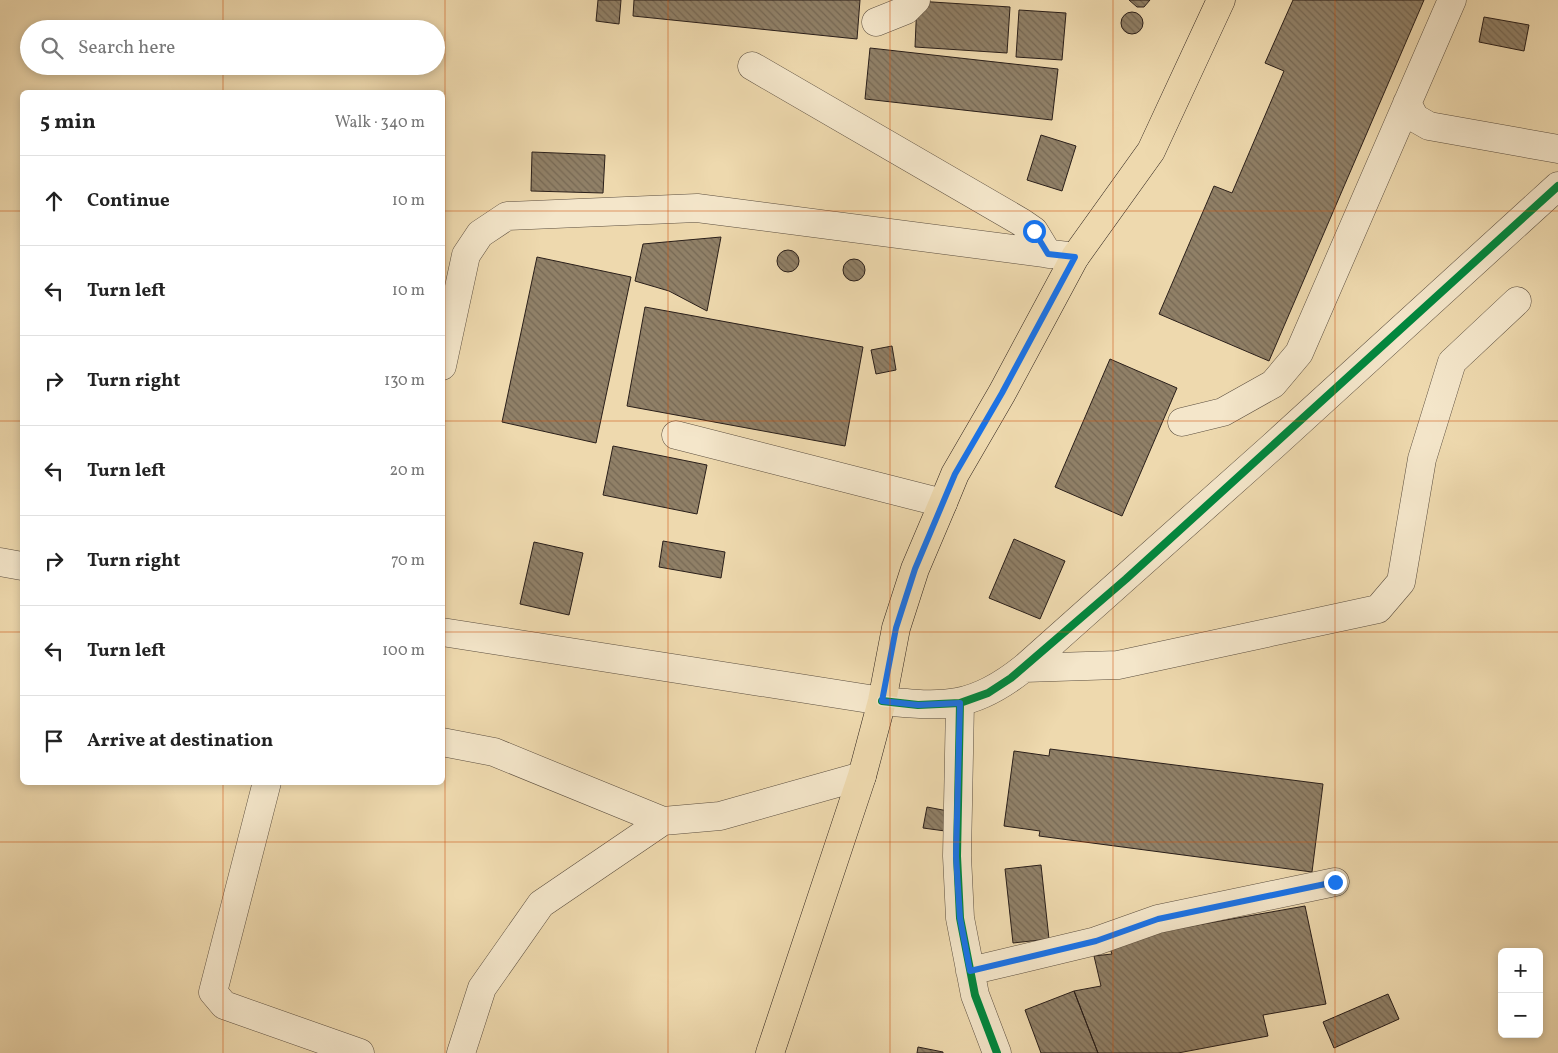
<!DOCTYPE html>
<html lang="en">
<head>
<meta charset="utf-8">
<style>
	:root { --surface:#fff; --page:#f2f2f2; --text:#222; --muted:#767676; --line:#e0e0e0 }
	body { margin:0; font-family:Vollkorn,serif; background:var(--page); color:var(--text) }
	.controls { position:absolute; right:15px; bottom:15px; display:grid; overflow:hidden; border-radius:8px; box-shadow:0 2px 8px #0003 }
	.controls button { width:45px; height:45px; display:grid; place-items:center; padding:0; border:0; border-bottom:1px solid var(--line); background:var(--surface); color:var(--text); font:25px sans-serif }
	.stop { position:absolute; width:15px; height:15px; margin:-11px; border:4px solid #1a73e8; border-radius:50%; background:#fff }
	.stop.end { background:#1a73e8; border-color:#fff; box-shadow:0 1px 5px #0008 }
	.list { margin:0; padding:0; list-style:none }
	h2 { display:flex; justify-content:space-between; align-items:center; height:65px; margin:0; padding:0 20px; font-size:21px }
	h2 small { font-size:16px; font-weight:400; color:var(--muted) }
	.list li { display:grid; grid-template-columns:32px 1fr auto; gap:15px; align-items:center; box-sizing:border-box; height:90px; padding:0 20px; border-top:1px solid var(--line) }
	.list b { display:block; font-size:19px; white-space:nowrap }
	.list em { font-size:16px; font-style:normal; color:var(--muted) }
	.icon { flex:none; width:28px; height:28px; fill:none; stroke:currentColor; stroke-width:2; stroke-linecap:round; stroke-linejoin:round }
	.map { position:relative; flex:none; width:1558px; height:1053px; overflow:hidden }
	.search { position:absolute; background:var(--surface); box-shadow:0 2px 8px #0003; left:20px; top:20px; width:425px; height:55px; display:flex; align-items:center; gap:12px; box-sizing:border-box; padding:0 18px; border-radius:28px; color:var(--muted); font-size:19px }
	.panel { position:absolute; background:var(--surface); box-shadow:0 2px 8px #0003; left:20px; top:90px; width:425px; height:695px; border-radius:8px }
	.map>svg:first-child { display:block }
	.building { fill:url(#building-back-hatch); stroke:#2a1f1a }
	.lines { fill:none; stroke-linecap:round; stroke-linejoin:round }
	.minor-casing { stroke:#5b4e3f; stroke-width:29 }
	.major-casing { stroke:#2a1f1a; stroke-width:29 }
	.minor { stroke:#f4e6ca; stroke-width:28 }
	.major { stroke:#eed9ae; stroke-width:28 }
	.cycleway-casing { stroke:#f4e6ca; stroke-width:11 }
	.cycleway { stroke:#00873e; stroke-width:8 }
	.route { stroke:#1a73e8; stroke-width:6 }
	.grid { fill:none; stroke:#cc500e; stroke-width:1; stroke-opacity:0.55 }
</style>
</head>
<body>
<div class="map">
<svg width="1558" height="1053" viewBox="0 0 1558 1053">
	<defs>
		<pattern id="building-back-hatch" width="6" height="6" patternUnits="userSpaceOnUse" patternTransform="scale(1.25)"><rect width="6" height="6" fill="#908067"/><path d="M-1 5l2 2M0 0l6 6M5-1l2 2" fill="none" stroke="#766854"/></pattern>
	</defs>
	<rect width="100%" height="100%" fill="#eed9ae"/>
	<filter id="stains"><feTurbulence type="fractalNoise" baseFrequency=".004" numOctaves="4"/><feColorMatrix values="0 0 0 0 .2 0 0 0 0 .09 0 0 0 0 .02 0 0 0 .5 -.17"/></filter>
	<radialGradient id="worn" r=".72"><stop offset=".6" stop-color="#630" stop-opacity="0"/><stop offset="1" stop-color="#630" stop-opacity=".3"/></radialGradient>
	<path class="building" d="M598,0H621L619,24L596,21Z
		M634,0H860L857,39L633,16Z
		M1129,0H1150L1144,7H1137Z
		M1293,0H1424L1269,361L1159,314L1214,186L1232,193L1284,71L1265,63Z
		M917,1L1010,7L1007,53L915,47Z
		M1019,10L1066,13L1062,60L1016,57Z
		M1121 23a11 11 0 1 1 22 0a11 11 0 1 1-22 0Z
		M1484,17L1529,25L1524,51L1479,42Z
		M870,48L1058,69L1052,120L865,99Z
		M1041,135L1076,146L1062,191L1027,180Z
		M532,152L605,155L603,193L531,191Z
		M721,237L707,311L669,291L635,281L643,244Z
		M777 261a11 11 0 1 1 22 0a11 11 0 1 1-22 0Z
		M537,257L631,277L596,443L502,422Z
		M843 270a11 11 0 1 1 22 0a11 11 0 1 1-22 0Z
		M645,307L863,347L845,446L627,406Z
		M892,346L896,370L876,374L871,350Z
		M1110,359L1177,388L1122,516L1055,487Z
		M613,446L707,465L697,514L603,495Z
		M1014,539L1065,561L1040,619L989,598Z
		M663,541L725,552L721,578L659,567Z
		M534,542L583,553L569,615L520,604Z
		M1050,749L1323,784L1312,872L1039,836L1040,831L1004,826L1014,751L1049,756Z
		M927,807L948,811L945,831L923,828Z
		M1041,865L1049,939L1013,943L1005,869Z
		M1305,906L1326,1004L1263,1015L1268,1036L1178,1053H1098L1074,991L1101,986L1094,956L1112,954L1107,941Z
		M1074,991L1098,1053H1041L1025,1010Z
		M1388,994L1399,1019L1334,1048L1323,1022Z
		M918,1047L943,1052V1053H917Z"/>
	<g class="lines">
		<g class="minor-casing">
			<path id="minor" d="M876,22L906,10L916,0
				M752,66L1021,222L1034,231L1048,254
				M1407,103L1415,118L1429,126L1558,149
				M442,366L466,255L480,234L507,216L697,208L1075,257
				M1182,422L1223,412L1273,384L1299,353L1452,0
				M676,435L943,503
				M0,562L22,566
				M442,632L882,701C944,707 973,709 1024,668L1273,446L1558,186
				M1024,668L1118,665L1378,609L1401,582L1422,459L1452,362L1517,301
				M960,703L957,856L960,918L975,995L997,1053
				M442,742L494,752L663,821
				M267,782L213,992L224,1005L360,1053
				M970,971L1096,941L1158,919L1335,882
				M461,1053L482,988L541,904L663,821L720,816L862,776"/>
		</g>
		<g class="major-casing">
			<path id="major" d="M770,1053L862,776L882,701L896,628L915,569L943,503L955,474L1002,393L1075,257L1151,151L1221,0"/>
		</g>
		<use href="#minor" class="minor"/>
		<use href="#major" class="major"/>
		<g class="cycleway-casing">
			<path id="cycleway" d="M882,701L918,705L960,703L988,693L1011,678L1126,579L1558,186
				M960,703L957,856L960,918L975,995L997,1053"/>
		</g>
		<use href="#cycleway" class="cycleway"/>
	</g>
	<g class="lines">
		<path class="route" d="M1034,231L1048,254L1075,257L1002,393L955,474L915,569L896,628L882,701L918,705L960,703L956,856L960,918L970,971L1096,941L1158,919L1335,882"/>
	</g>
	<path class="grid" d="M223,0V29M445,0V1053M668,0V1053M890,0V1053M1113,0V1053M1335,0V1053M223,66V92M0,211H22M442,211H1558M0,421H22M442,421H1558M0,632H22M442,632H1558M223,782V1053M0,842H1558"/>
	<rect width="100%" height="100%" filter="url(#stains)"/>
	<rect width="100%" height="100%" fill="url(#worn)"/>
</svg>
<div class="controls">
<button>+</button>
<button>−</button>
</div>
<div class="stop" style="left:1034px;top:231px"></div>
<div class="stop end" style="left:1335px;top:882px"></div>
<div class="search"><svg class="icon" aria-label="search" viewBox="0 0 24 24"><circle cx="10" cy="10" r="6"/><path d="M15 15l6 6"/></svg>Search here</div>
<section class="panel">
<h2>5 min<small>Walk · 340 m</small></h2>
<ul class="list">
<li><svg class="icon" aria-label="ahead" viewBox="0 0 24 24"><path d="M12 20V5M6 11l6-6 6 6"/></svg><div><b>Continue</b></div><em>10 m</em></li>
<li><svg class="icon" aria-label="left" viewBox="0 0 24 24"><path d="M17 20v-9H6M10 6l-5 5 5 5"/></svg><div><b>Turn left</b></div><em>10 m</em></li>
<li><svg class="icon" aria-label="right" viewBox="0 0 24 24"><path d="M7 20v-9h11M14 6l5 5-5 5"/></svg><div><b>Turn right</b></div><em>130 m</em></li>
<li><svg class="icon" aria-label="left" viewBox="0 0 24 24"><path d="M17 20v-9H6M10 6l-5 5 5 5"/></svg><div><b>Turn left</b></div><em>20 m</em></li>
<li><svg class="icon" aria-label="right" viewBox="0 0 24 24"><path d="M7 20v-9h11M14 6l5 5-5 5"/></svg><div><b>Turn right</b></div><em>70 m</em></li>
<li><svg class="icon" aria-label="left" viewBox="0 0 24 24"><path d="M17 20v-9H6M10 6l-5 5 5 5"/></svg><div><b>Turn left</b></div><em>100 m</em></li>
<li><svg class="icon" aria-label="arrive" viewBox="0 0 24 24"><path d="M6 21V4h12l-3 4 3 4H6"/></svg><div><b>Arrive at destination</b></div></li>
</ul>
</section>
</div>
</body>
</html>
